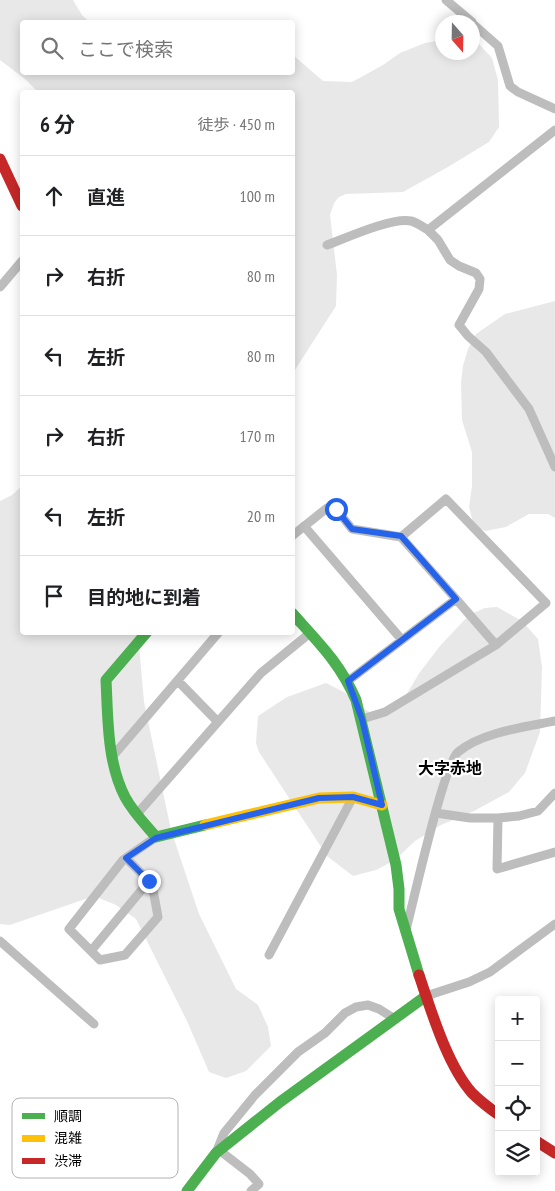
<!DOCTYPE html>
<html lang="ja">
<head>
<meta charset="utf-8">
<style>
	:root { --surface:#fff; --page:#f2f2f2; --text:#202124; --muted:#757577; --line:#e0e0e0 }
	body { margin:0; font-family:"PT Sans Narrow","Noto Sans JP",sans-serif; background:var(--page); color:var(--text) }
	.controls { position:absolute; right:15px; bottom:15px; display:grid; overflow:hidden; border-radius:5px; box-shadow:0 2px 12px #0003 }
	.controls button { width:45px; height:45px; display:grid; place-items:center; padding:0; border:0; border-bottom:1px solid var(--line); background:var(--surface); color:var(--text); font:25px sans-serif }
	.compass { position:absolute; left:435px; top:15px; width:45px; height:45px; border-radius:50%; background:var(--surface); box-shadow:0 2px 12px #0003; rotate:160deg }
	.stop { position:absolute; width:15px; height:15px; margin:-11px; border:4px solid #2563eb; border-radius:50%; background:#fff }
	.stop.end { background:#2563eb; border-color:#fff; box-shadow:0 1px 5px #0008 }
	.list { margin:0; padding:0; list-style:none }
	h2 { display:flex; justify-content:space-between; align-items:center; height:65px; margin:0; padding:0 20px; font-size:21px }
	h2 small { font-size:16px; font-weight:400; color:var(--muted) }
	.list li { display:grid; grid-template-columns:32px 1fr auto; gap:15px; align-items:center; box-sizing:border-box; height:80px; padding:0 20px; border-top:1px solid var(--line) }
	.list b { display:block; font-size:19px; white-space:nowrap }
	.list em { font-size:16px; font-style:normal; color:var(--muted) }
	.icon { flex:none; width:28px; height:28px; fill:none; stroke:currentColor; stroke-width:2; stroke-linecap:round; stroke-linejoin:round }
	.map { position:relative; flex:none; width:555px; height:1191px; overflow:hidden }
	.search { position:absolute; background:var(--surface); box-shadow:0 2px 12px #0003; left:20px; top:20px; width:275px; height:55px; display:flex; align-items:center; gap:12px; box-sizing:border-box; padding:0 18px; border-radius:5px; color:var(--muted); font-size:19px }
	.panel { position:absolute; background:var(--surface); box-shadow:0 2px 12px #0003; left:20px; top:90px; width:275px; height:545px; border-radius:5px }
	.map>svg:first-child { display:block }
	.green { fill:#e8e8e8 }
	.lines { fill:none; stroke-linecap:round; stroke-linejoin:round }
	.street { stroke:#bdbdbd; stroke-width:9 }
	.fast { stroke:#4caf50; stroke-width:11 }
	.slow { stroke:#ffc107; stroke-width:11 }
	.jam { stroke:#c62828; stroke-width:11 }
	.route { stroke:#2563eb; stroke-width:6 }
	.labels { text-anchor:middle; stroke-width:4.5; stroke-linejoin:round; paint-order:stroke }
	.quarter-label { font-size:16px; font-weight:bold; fill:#000; stroke:#fff }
	.key { fill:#fff; stroke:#b2b2b2; stroke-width:1 }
	.key-label { font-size:14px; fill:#000 }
</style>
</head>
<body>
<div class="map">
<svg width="555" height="1191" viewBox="0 0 555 1191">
	<rect width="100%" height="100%" fill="#fff"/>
	<path class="green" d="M0,0H73L82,15L89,22H22V72H292L293,55L323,81L352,82L383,65L400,53L425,43L442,40V52H472L473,43L479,44L492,58L498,80L499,127L489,142L448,167L403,192L346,194L339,197L334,203L330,215L337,275L336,306L293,373L292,92H38L25,79L0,60Z
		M555,301V518L548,514H529L506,527L485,531L474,526L469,507L472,486V452L462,420L461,382L463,366L468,349L476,334L505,314Z
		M22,486V632L138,633L144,702L171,830L199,914L236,989L258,1005L268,1027L271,1046L246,1071L226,1078L209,1072L187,1021L136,919L116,905L94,896L10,925L0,924V501L12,495Z
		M497,607L522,621L538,639L542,667L540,732L525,773L509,792L474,811L441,825L415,841L395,860L376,870L353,876L327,856L259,752L256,743L258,716L287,697L326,683L344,692L361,707L375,715L406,695L420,672L440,646L469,615L485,608Z"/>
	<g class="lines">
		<path class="street" d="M446,0L472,22
			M472,23L498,46L510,86L518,92L555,109
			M555,130L428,230L438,240L450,260L459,266L476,273L480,279L479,289L459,325L468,336L486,352L529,409L555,467
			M327,245C346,238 392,217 411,221C416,222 423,227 428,230
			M0,287L22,261
			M304,526L402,640
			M292,536L327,508L336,509L352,529L401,537L456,599L348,681
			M456,599L496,645
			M178,681L217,721
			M362,719L385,712L496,645L546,603L446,499L401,537
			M112,757L219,632
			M555,793L538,811L519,816L498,818L497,869L555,852
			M436,813L470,818H498
			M137,814L261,673L310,633
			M126,858L152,884L158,917L125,955L100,960L69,929L123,860L156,837
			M406,930C413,903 444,763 458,752C482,732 525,727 555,721
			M0,941L94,1024
			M91,951L149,881
			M269,955L353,797
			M426,996L469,982L490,972L555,924
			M219,1150L250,1174L259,1184L251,1191
			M216,1153L224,1133L255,1095L298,1052L325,1033L345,1013L356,1007L368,1005L379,1009L395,1019"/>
		<path class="fast" d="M292,613C318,642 340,663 356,700L396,865L399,889V909L419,975
			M147,632L106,680C108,719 107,762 125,797C133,812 145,824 156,837L205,825
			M187,1191L216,1153L280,1102L426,996"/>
		<path class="slow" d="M205,825L319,798L353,797L382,805"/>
		<path class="jam" d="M0,159L22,206
			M419,975C431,1010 447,1065 472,1093C480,1101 489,1108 499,1115
			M536,1141L555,1153"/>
	</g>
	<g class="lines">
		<path class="route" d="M149,881L126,858L156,838L319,798L353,797L382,805L362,719L348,681L456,599L401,536L352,529L336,509"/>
	</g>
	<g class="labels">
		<g class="quarter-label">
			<text x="450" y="774">大字赤地</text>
		</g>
	</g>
	<rect x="12" y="1098" width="166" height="80" rx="8" class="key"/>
	<rect x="22" y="1113" width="23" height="6" fill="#4caf50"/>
	<rect x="22" y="1135" width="23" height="7" fill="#ffc107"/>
	<rect x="22" y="1158" width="23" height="6" fill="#c62828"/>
	<g class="key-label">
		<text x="54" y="1121">順調</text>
		<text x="54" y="1143">混雑</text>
		<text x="54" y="1166">渋滞</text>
	</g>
</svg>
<div class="controls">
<button>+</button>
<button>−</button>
<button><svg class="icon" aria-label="locate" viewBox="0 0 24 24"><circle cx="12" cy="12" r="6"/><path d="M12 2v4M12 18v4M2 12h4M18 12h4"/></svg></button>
<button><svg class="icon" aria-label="layers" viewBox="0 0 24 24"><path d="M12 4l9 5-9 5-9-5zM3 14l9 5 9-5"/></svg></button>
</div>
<svg class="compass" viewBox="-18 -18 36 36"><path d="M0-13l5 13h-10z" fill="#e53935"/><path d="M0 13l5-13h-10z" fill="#757577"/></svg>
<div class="stop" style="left:336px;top:509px"></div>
<div class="stop end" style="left:149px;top:881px"></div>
<div class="search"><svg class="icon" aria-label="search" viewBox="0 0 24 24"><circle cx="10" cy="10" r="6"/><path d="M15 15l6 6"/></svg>ここで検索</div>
<section class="panel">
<h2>6 分<small>徒歩 · 450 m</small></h2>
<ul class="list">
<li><svg class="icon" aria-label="ahead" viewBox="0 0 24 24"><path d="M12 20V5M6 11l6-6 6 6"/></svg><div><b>直進</b></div><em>100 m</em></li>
<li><svg class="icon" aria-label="right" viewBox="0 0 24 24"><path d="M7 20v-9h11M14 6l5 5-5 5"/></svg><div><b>右折</b></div><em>80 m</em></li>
<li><svg class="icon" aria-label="left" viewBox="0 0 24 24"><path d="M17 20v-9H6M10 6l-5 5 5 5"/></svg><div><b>左折</b></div><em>80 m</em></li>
<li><svg class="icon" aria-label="right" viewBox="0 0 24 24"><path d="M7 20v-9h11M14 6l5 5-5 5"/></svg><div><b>右折</b></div><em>170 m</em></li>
<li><svg class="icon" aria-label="left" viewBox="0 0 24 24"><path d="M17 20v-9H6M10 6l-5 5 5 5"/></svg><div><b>左折</b></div><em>20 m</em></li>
<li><svg class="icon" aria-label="arrive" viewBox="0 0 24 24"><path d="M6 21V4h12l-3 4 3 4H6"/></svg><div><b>目的地に到着</b></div></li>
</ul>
</section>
</div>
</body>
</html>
